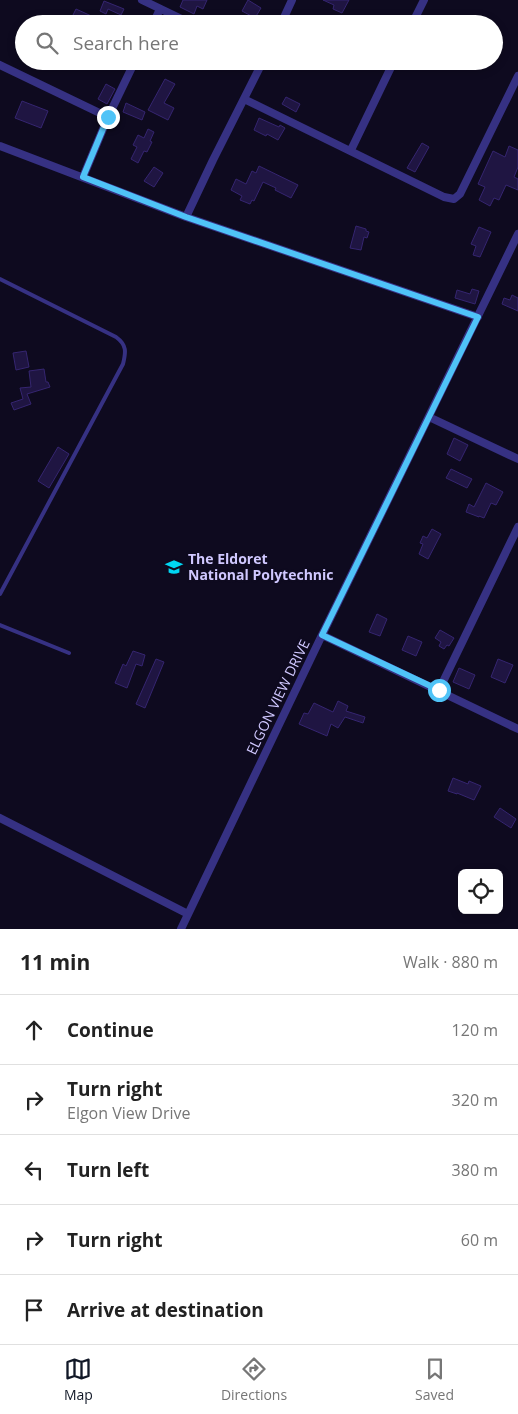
<!DOCTYPE html>
<html lang="en">
<head>
<meta charset="utf-8">
<style>
	:root { --surface:#fff; --page:#f6f6f6; --text:#222; --muted:#767676; --line:#e0e0e0; --accent:#111827 }
	body { margin:0; font-family:"Open Sans",sans-serif; background:var(--page); color:var(--text) }
	.controls { position:absolute; right:15px; bottom:15px; display:grid; overflow:hidden; border-radius:8px; box-shadow:0 2px 8px #0003 }
	.controls button { width:45px; height:45px; display:grid; place-items:center; padding:0; border:0; border-bottom:1px solid var(--line); background:var(--surface); color:var(--text); font:25px sans-serif }
	.stop { position:absolute; width:15px; height:15px; margin:-11px; border:4px solid #4fc3f7; border-radius:50%; background:#fff }
	.stop.end { background:#4fc3f7; border-color:#fff; box-shadow:0 1px 5px #0008 }
	.list { margin:0; padding:0; list-style:none }
	h2 { display:flex; justify-content:space-between; align-items:center; height:65px; margin:0; padding:0 20px; font-size:21px }
	h2 small { font-size:16px; font-weight:400; color:var(--muted) }
	.list li { display:grid; grid-template-columns:32px 1fr auto; gap:15px; align-items:center; box-sizing:border-box; height:70px; padding:0 20px; border-top:1px solid var(--line) }
	.list b { display:block; font-size:19px; white-space:nowrap }
	.list p { margin:0; font-size:16px; white-space:nowrap; color:var(--muted) }
	.list em { font-size:16px; font-style:normal; color:var(--muted) }
	.icon { flex:none; width:28px; height:28px; fill:none; stroke:currentColor; stroke-width:2; stroke-linecap:round; stroke-linejoin:round }
	.map { position:relative; flex:none; width:518px; height:929px; overflow:hidden }
	.search { position:absolute; background:var(--surface); box-shadow:0 2px 8px #0003; left:15px; right:15px; top:15px; height:55px; display:flex; align-items:center; gap:12px; box-sizing:border-box; padding:0 18px; border-radius:28px; color:var(--muted); font-size:19px }
	.sheet { height:415px; background:var(--surface) }
	nav { display:flex; justify-content:space-around; align-items:center; box-sizing:border-box; height:70px; border-top:1px solid var(--line); background:var(--surface); font-size:14px; color:var(--muted) }
	nav a { display:grid; justify-items:center; gap:2px }
	nav .on { color:var(--accent) }
	.map>svg:first-child { display:block }
	.building { fill:#1f1542; stroke:#352570 }
	.lines { fill:none; stroke-linecap:round; stroke-linejoin:round }
	.lane { stroke:#363183; stroke-width:4 }
	.street { stroke:#363183; stroke-width:8 }
	.route { stroke:#4fc3f7; stroke-width:6 }
	.labels { text-anchor:middle; stroke-width:4.5; stroke-linejoin:round; paint-order:stroke }
	.poi-label { font-size:14px; font-weight:bold; fill:#d0c8ff; stroke:#0e0a1f; text-anchor:start }
	.street-label { font-size:14px; fill:#d0c8ff; stroke:#0e0a1f }
</style>
</head>
<body>
<div class="map">
<svg width="518" height="929" viewBox="0 0 518 929">
	<rect width="100%" height="100%" fill="#0e0a1f"/>
	<path class="building" d="M183,0H207L203,9L197,6L194,14L180,7Z
		M248,0L261,8L255,18L242,11Z
		M323,0H349L342,13L333,9L334,5Z
		M104,1L124,9L121,15L108,9L106,14L100,11Z
		M76,9L98,19L95,24H82L71,19Z
		M165,79L175,84L164,103L174,108L168,120L148,110Z
		M106,84L115,89L107,104L98,99Z
		M286,97L300,104L296,112L282,104Z
		M22,101L48,111L41,128L15,118Z
		M126,103L145,112L142,120L123,112Z
		M259,118L279,127L280,125L285,128L278,140L267,134L266,136L254,130Z
		M148,129L154,132L150,141L152,142L147,152L144,151L138,163L131,159L137,147L133,145L138,135L144,138Z
		M422,143L429,147L415,172L407,168Z
		M509,146L518,150V167L514,177L518,179V190L506,185L499,200L494,198L490,206L479,200L485,187L478,184L493,151L505,157Z
		M259,166L298,185L291,198L275,190L276,188L263,182L254,201L252,200L250,204L240,200L242,196L231,190L236,179L246,184L252,171L256,173Z
		M154,167L163,173L154,187L144,181Z
		M356,226L366,229V231L369,232L367,238L364,237L361,250L350,248Z
		M479,227L491,232L480,257L473,255L476,246L471,244Z
		M472,289L479,291L475,304L455,298L457,290L470,294Z
		M512,295L518,298V311L502,304L504,298L510,300Z
		M26,351L29,367L16,370L13,353Z
		M44,369L46,382H48L50,387L27,394L31,404L14,410L11,403L23,399L20,388L31,387L29,371Z
		M454,438L468,445L460,461L447,454Z
		M58,447L69,454L49,488L38,481Z
		M451,469L472,479L467,488L446,478Z
		M486,483L503,492L496,505L491,503L484,518L479,516V517L466,512L469,504L474,507Z
		M432,529L441,534L428,559L419,554L423,544L420,543L423,536L427,538Z
		M377,614L387,619L380,636L369,632Z
		M440,630L454,638L449,646L447,645L444,649L439,646L441,642L435,638Z
		M408,636L422,642L416,656L402,650Z
		M133,651L145,655L142,666L136,664L127,688L115,683L123,664L126,666Z
		M156,659L164,662L145,708L136,704Z
		M498,659L513,665L505,683L491,677Z
		M459,668L475,675L469,689L453,682Z
		M338,701L348,706L346,711L365,717L363,723L345,717L338,728L331,724L327,736L299,724L304,713L308,714L314,703L333,712Z
		M453,778L468,784L469,781L481,786L474,800L457,793V794L448,791Z
		M500,808L516,819L511,828L494,817Z"/>
	<g class="lines">
		<path class="lane" d="M0,279L116,337C127,345 126,352 123,364L0,594
			M0,625L69,653"/>
		<path class="street" d="M142,0L192,24
			M153,24L160,9
			M281,24L292,0
			M412,24L424,0
			M0,65L108,117
			M244,99L444,197L454,199L460,194L518,76
			M0,146L186,217L478,317
			M351,150L394,61
			M83,177L108,117L135,61
			M186,217L213,160L263,61
			M429,417L518,459
			M322,635L518,729
			M439,690L518,527
			M0,818L188,914
			M181,929L322,635L518,234"/>
	</g>
	<g class="lines">
		<path class="route" d="M108,117L83,177L186,217L478,317L322,635L439,690"/>
	</g>
	<defs>
		<g id="university-bare" transform="scale(1.35)"><path d="M0-5L7-2L0 1L-7-2ZM-4 1L0 2.5L4 1V4Q0 6-4 4Z" fill="#00d6f3" stroke="#0e0a1f" stroke-width="2.5" paint-order="stroke"/></g>
	</defs>
	<g fill-rule="evenodd">
		<use href="#university-bare" x="174" y="567"/>
	</g>
	<g class="labels">
		<g class="poi-label">
			<text x="188" y="564">The Eldoret<tspan x="188" dy="16">National Polytechnic</tspan></text>
		</g>
		<g class="street-label">
			<text transform="translate(278 697) rotate(-64)" y="5">ELGON VIEW DRIVE</text>
		</g>
	</g>
</svg>
<div class="controls">
<button><svg class="icon" aria-label="locate" viewBox="0 0 24 24"><circle cx="12" cy="12" r="6"/><path d="M12 2v4M12 18v4M2 12h4M18 12h4"/></svg></button>
</div>
<div class="stop" style="left:439px;top:690px"></div>
<div class="stop end" style="left:108px;top:117px"></div>
<div class="search"><svg class="icon" aria-label="search" viewBox="0 0 24 24"><circle cx="10" cy="10" r="6"/><path d="M15 15l6 6"/></svg>Search here</div>
</div>
<section class="sheet">
<h2>11 min<small>Walk · 880 m</small></h2>
<ul class="list">
<li><svg class="icon" aria-label="ahead" viewBox="0 0 24 24"><path d="M12 20V5M6 11l6-6 6 6"/></svg><div><b>Continue</b></div><em>120 m</em></li>
<li><svg class="icon" aria-label="right" viewBox="0 0 24 24"><path d="M7 20v-9h11M14 6l5 5-5 5"/></svg><div><b>Turn right</b><p>Elgon View Drive</p></div><em>320 m</em></li>
<li><svg class="icon" aria-label="left" viewBox="0 0 24 24"><path d="M17 20v-9H6M10 6l-5 5 5 5"/></svg><div><b>Turn left</b></div><em>380 m</em></li>
<li><svg class="icon" aria-label="right" viewBox="0 0 24 24"><path d="M7 20v-9h11M14 6l5 5-5 5"/></svg><div><b>Turn right</b></div><em>60 m</em></li>
<li><svg class="icon" aria-label="arrive" viewBox="0 0 24 24"><path d="M6 21V4h12l-3 4 3 4H6"/></svg><div><b>Arrive at destination</b></div></li>
</ul>
</section>
<nav>
<a class="on"><svg class="icon" aria-label="map" viewBox="0 0 24 24"><path d="M3 6l6-2 6 2 6-2v14l-6 2-6-2-6 2zM9 4v14M15 6v14"/></svg>Map</a>
<a><svg class="icon" aria-label="directions" viewBox="0 0 24 24"><path d="M12 3l9 9-9 9-9-9zM9 14v-3h6M13 9l2 2-2 2"/></svg>Directions</a>
<a><svg class="icon" aria-label="saved" viewBox="0 0 24 24"><path d="M7 4h10v16l-5-4-5 4z"/></svg>Saved</a>
</nav>
</body>
</html>
